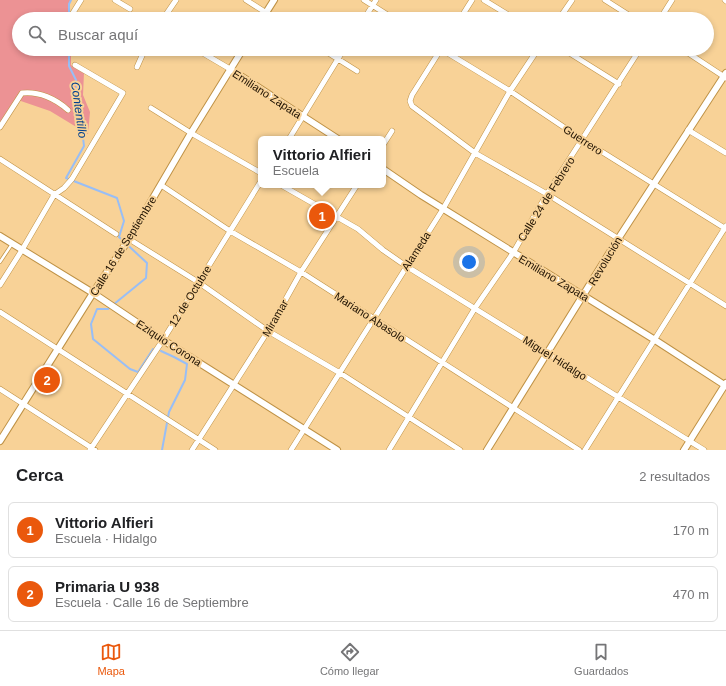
<!DOCTYPE html>
<html lang="es">
<head>
<meta charset="utf-8">
<style>
	:root { --surface:#fff; --page:#f2f2f2; --text:#202124; --muted:#757577; --line:#e0e0e0; --accent:#ea580c }
	body { margin:0; font-family:Arial,sans-serif; background:var(--page); color:var(--text) }
	.you { position:absolute; left:469px; top:262px; width:14px; height:14px; margin:-10px; border:3px solid #fff; border-radius:50%; background:#1a73e8; box-shadow:0 0 0 6px #1a73e833 }
	.badge { display:grid; place-items:center; width:26px; height:26px; border-radius:50%; background:var(--accent); color:#fff; font-size:13px; font-weight:700 }
	.pin { position:absolute; translate:-50% -50%; border:2px solid #fff; box-shadow:0 1px 4px #0006 }
	.popup { position:absolute; left:258px; top:136px; width:128px; height:52px; box-sizing:border-box; display:grid; place-content:center; border-radius:6px; background:var(--surface); filter:drop-shadow(0 1px 3px #0005); font-size:13px; white-space:nowrap; color:var(--muted) }
	.popup b { font-size:15px; color:var(--text) }
	.popup::after { content:''; position:absolute; left:50%; top:100%; margin-left:-8px; border:8px solid transparent; border-top-color:var(--surface) }
	.list { margin:0; padding:0; list-style:none }
	h2 { display:flex; justify-content:space-between; align-items:center; height:52px; margin:0; padding:0 16px; font-size:17px }
	h2 small { font-size:13px; font-weight:400; color:var(--muted) }
	.list li { display:grid; grid-template-columns:26px 1fr auto; gap:12px; align-items:center; box-sizing:border-box; height:56px; margin:0 8px 8px; padding:0 8px; border:1px solid var(--line); border-radius:6px }
	.list b { display:block; font-size:15px; white-space:nowrap }
	.list p { margin:0; font-size:13px; white-space:nowrap; color:var(--muted) }
	.list em { font-size:13px; font-style:normal; color:var(--muted) }
	.icon { flex:none; width:22px; height:22px; fill:none; stroke:currentColor; stroke-width:2; stroke-linecap:round; stroke-linejoin:round }
	.map { position:relative; flex:none; width:726px; height:450px; overflow:hidden }
	.search { position:absolute; background:var(--surface); box-shadow:0 2px 6px #0003; left:12px; right:12px; top:12px; height:44px; display:flex; align-items:center; gap:10px; box-sizing:border-box; padding:0 14px; border-radius:22px; color:var(--muted); font-size:15px }
	.sheet { height:180px; background:var(--surface) }
	nav { display:flex; justify-content:space-around; align-items:center; box-sizing:border-box; height:56px; border-top:1px solid var(--line); background:var(--surface); font-size:11px; color:var(--muted) }
	nav a { display:grid; justify-items:center; gap:2px }
	nav .on { color:var(--accent) }
	.map>svg:first-child { display:block }
	.garden { fill:#ec9294 }
	.lines { fill:none; stroke-linecap:round; stroke-linejoin:round }
	.stream { stroke:#98bef6; stroke-width:2 }
	.service-casing { stroke:#bf9246; stroke-width:4 }
	.minor-casing { stroke:#bf9246; stroke-width:6 }
	.tertiary-casing { stroke:#bf9246; stroke-width:8 }
	.service { stroke:#fff; stroke-width:2.5 }
	.minor { stroke:#fff; stroke-width:5 }
	.tertiary { stroke:#fff; stroke-width:6 }
	.labels { text-anchor:middle; stroke-width:4; stroke-linejoin:round; paint-order:stroke }
	.street-label { font-size:11px; fill:#1e1100; stroke:#f8d297 }
	.water-label { font-size:12px; font-style:italic; fill:#00408f; stroke:#f8d297 }
</style>
</head>
<body>
<div class="map">
<svg width="726" height="450" viewBox="0 0 726 450">
	<rect width="100%" height="100%" fill="#f8d297"/>
	<path class="garden" d="M0,0H71L69,4L70,19H19V49H71V65L84,73L83,95L90,112L88,134L50,111L15,99L0,123Z"/>
	<g class="lines">
		<path class="stream" d="M69,19V4L71,0
			M69,49V66L76,80L84,146L66,178L117,198L124,221L119,237L147,263L146,278L108,309H97L91,324L93,339L130,369L138,372L153,349
			M161,351L174,357L187,364L185,380L169,412L162,450"/>
		<g class="service-casing">
			<path id="service" d="M0,262L12,244"/>
		</g>
		<g class="minor-casing">
			<path id="minor" d="M115,0L130,9
				M246,0L276,19
				M364,0L394,19
				M484,0L515,19
				M605,0L635,19
				M725,0L726,1
				M71,16L81,0
				M163,19L176,0
				M364,19L376,0
				M460,19L472,0
				M559,19L572,0
				M660,19L672,0
				M196,49L230,69
				M322,49L357,71
				M441,49L412,95L410,101L412,106L475,153L547,194L726,306
				M441,49L510,91L583,140L726,229
				M563,49L619,84
				M682,49L726,78
				M137,67L145,49
				M151,108L191,133L261,173
				M0,127L22,93C39,91 56,99 68,110
				M688,130L726,153
				M289,139L344,49
				M383,145L392,131
				M0,159L116,234
				M161,185L230,231L301,272L579,450
				M281,185L358,229L383,250L406,266L704,450
				M129,239L198,282L268,331L340,373L460,450
				M0,285L22,250L54,195L64,188L72,179L123,93L75,65
				M0,312L215,450
				M0,389L95,450
				M90,450L163,340L261,181
				M192,450L268,331L301,272L357,185
				M291,450L443,209L510,91L538,49
				M389,450L475,308L513,253L547,194L640,49
				M585,450L726,226"/>
		</g>
		<g class="tertiary-casing">
			<path id="tertiary" d="M262,19L274,0
				M230,69L338,139
				M383,169L421,195L655,340L726,386
				M0,236L93,293L163,340L337,450
				M0,441L93,293L129,239L191,133L243,49
				M487,450L618,239L726,73
				M684,450L726,383"/>
		</g>
		<use href="#service" class="service"/>
		<use href="#minor" class="minor"/>
		<use href="#tertiary" class="tertiary"/>
	</g>
	<g class="labels">
		<g class="street-label">
			<text transform="translate(267 94) rotate(33)" y="4">Emiliano Zapata</text>
			<text transform="translate(583 140) rotate(33)" y="4">Guerrero</text>
			<text transform="translate(546 199) rotate(-58)" y="4">Calle 24 de Febrero</text>
			<text transform="translate(123 246) rotate(-58)" y="4">Calle 16 de Septiembre</text>
			<text transform="translate(416 251) rotate(-57)" y="4">Alameda</text>
			<text transform="translate(605 261) rotate(-59)" y="4">Revolución</text>
			<text transform="translate(554 278) rotate(31)" y="4">Emiliano Zapata</text>
			<text transform="translate(190 296) rotate(-58)" y="4">12 de Octubre</text>
			<text transform="translate(370 317) rotate(33)" y="4">Mariano Abasolo</text>
			<text transform="translate(275 318) rotate(-60)" y="4">Miramar</text>
			<text transform="translate(169 343) rotate(33)" y="4">Eziquio Corona</text>
			<text transform="translate(555 358) rotate(32)" y="4">Miguel Hidalgo</text>
		</g>
		<g class="water-label">
			<text transform="translate(79 110) rotate(82)" y="4">Contentillo</text>
		</g>
	</g>
</svg>
<div class="you"></div>
<div class="pin badge" style="left:322px;top:216px">1</div>
<div class="popup"><b>Vittorio Alfieri</b>Escuela</div>
<div class="pin badge" style="left:47px;top:380px">2</div>
<div class="search"><svg class="icon" aria-label="search" viewBox="0 0 24 24"><circle cx="10" cy="10" r="6"/><path d="M15 15l6 6"/></svg>Buscar aquí</div>
</div>
<section class="sheet">
<h2>Cerca<small>2 resultados</small></h2>
<ul class="list">
<li><span class="badge">1</span><div><b>Vittorio Alfieri</b><p>Escuela · Hidalgo</p></div><em>170 m</em></li>
<li><span class="badge">2</span><div><b>Primaria U 938</b><p>Escuela · Calle 16 de Septiembre</p></div><em>470 m</em></li>
</ul>
</section>
<nav>
<a class="on"><svg class="icon" aria-label="map" viewBox="0 0 24 24"><path d="M3 6l6-2 6 2 6-2v14l-6 2-6-2-6 2zM9 4v14M15 6v14"/></svg>Mapa</a>
<a><svg class="icon" aria-label="directions" viewBox="0 0 24 24"><path d="M12 3l9 9-9 9-9-9zM9 14v-3h6M13 9l2 2-2 2"/></svg>Cómo llegar</a>
<a><svg class="icon" aria-label="saved" viewBox="0 0 24 24"><path d="M7 4h10v16l-5-4-5 4z"/></svg>Guardados</a>
</nav>
</body>
</html>
